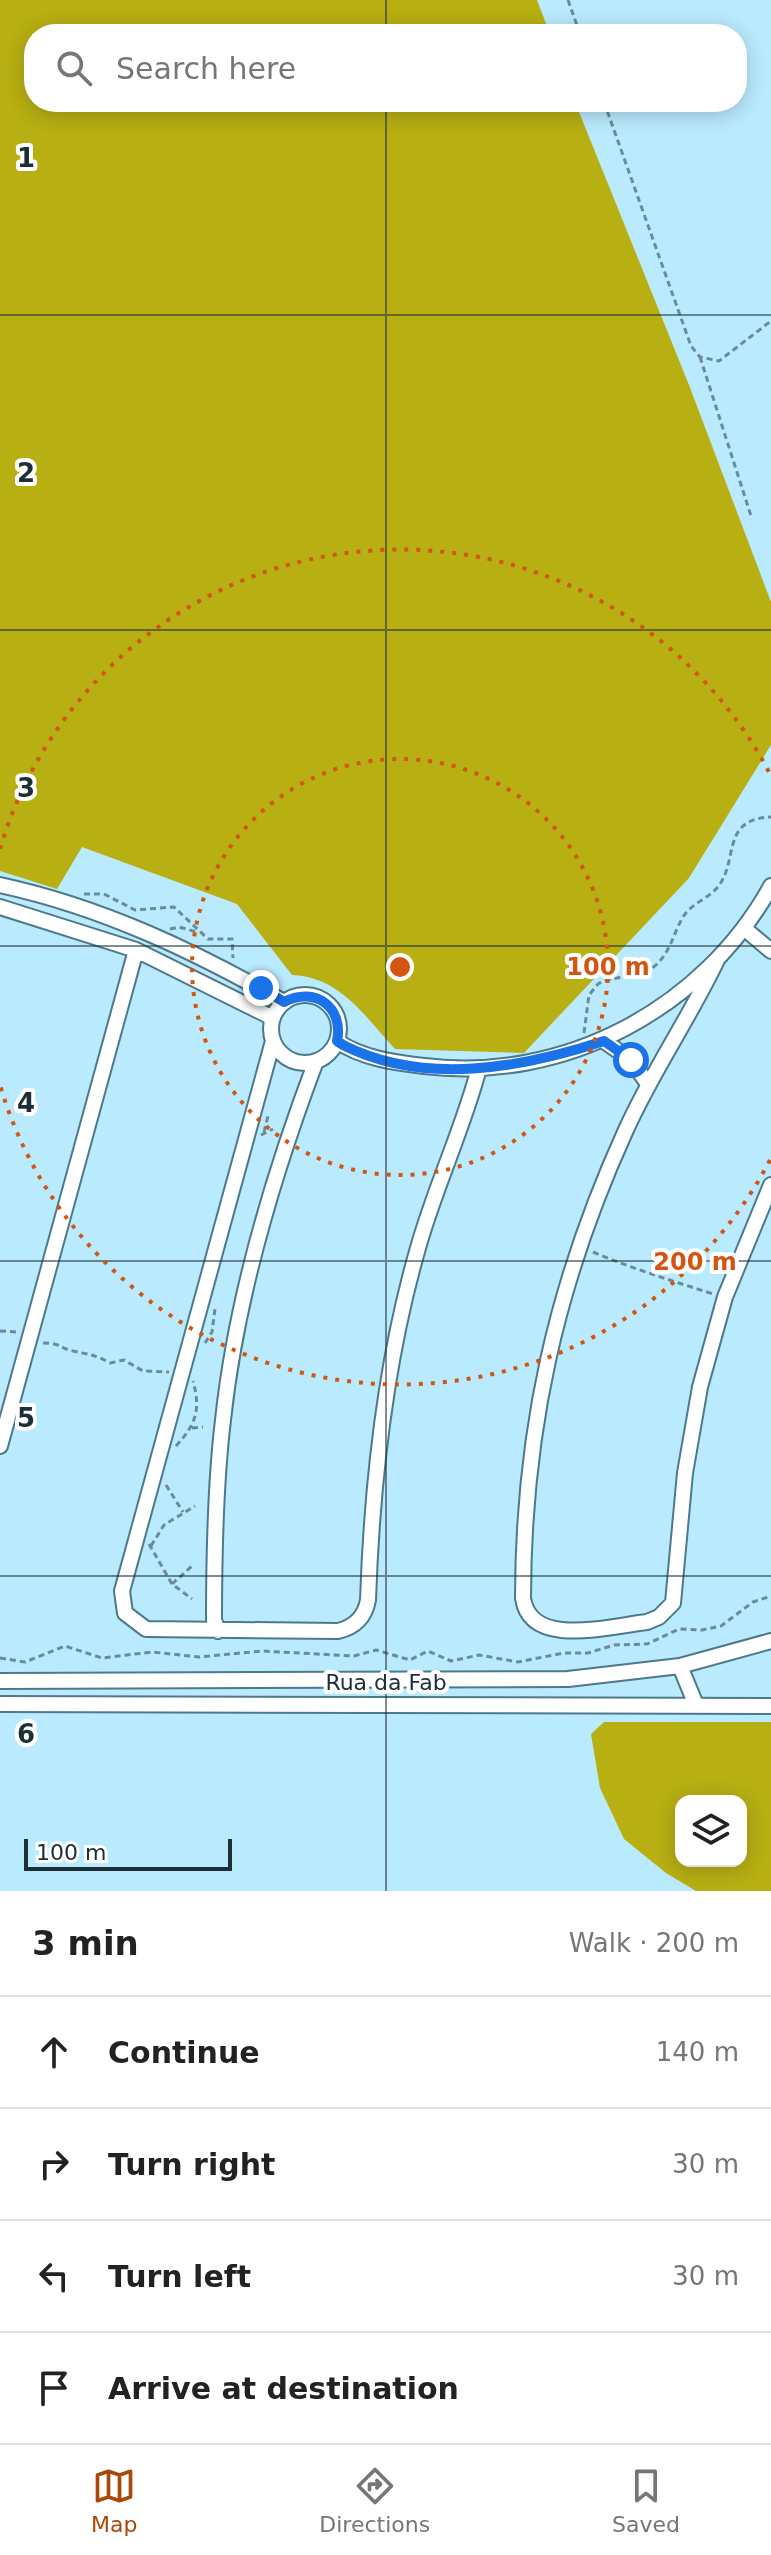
<!DOCTYPE html>
<html lang="en">
<head>
<meta charset="utf-8">
<style>
	:root { --surface:#fff; --page:#f6f6f6; --text:#222; --muted:#767676; --line:#e0e0e0; --accent:#aa4809 }
	body { margin:0; font-family:"DejaVu Sans",sans-serif; background:var(--page); color:var(--text) }
	.controls { position:absolute; right:24px; bottom:24px; display:grid; overflow:hidden; border-radius:16px; box-shadow:0 4px 20px #0003 }
	.controls button { width:72px; height:72px; display:grid; place-items:center; padding:0; border:0; border-bottom:2px solid var(--line); background:var(--surface); color:var(--text); font:40px sans-serif }
	.scale { position:absolute; left:24px; bottom:20px; width:208px; box-sizing:border-box; padding-left:8px; border:4px solid #1c2f37; border-top:0; font-size:22px; line-height:28px; white-space:nowrap; color:#1c2f37; -webkit-text-stroke:6px #fff; paint-order:stroke }
	.stop { position:absolute; width:24px; height:24px; margin:-18px; border:6px solid #1a73e8; border-radius:50%; background:#fff }
	.stop.end { background:#1a73e8; border-color:#fff; box-shadow:0 2px 8px #0008 }
	.list { margin:0; padding:0; list-style:none }
	h2 { display:flex; justify-content:space-between; align-items:center; height:104px; margin:0; padding:0 32px; font-size:34px }
	h2 small { font-size:26px; font-weight:400; color:var(--muted) }
	.list li { display:grid; grid-template-columns:52px 1fr auto; gap:24px; align-items:center; box-sizing:border-box; height:112px; padding:0 32px; border-top:2px solid var(--line) }
	.list b { display:block; font-size:30px; white-space:nowrap }
	.list em { font-size:26px; font-style:normal; color:var(--muted) }
	.icon { flex:none; width:44px; height:44px; fill:none; stroke:currentColor; stroke-width:2; stroke-linecap:round; stroke-linejoin:round }
	.map { position:relative; flex:none; width:771px; height:1891px; overflow:hidden }
	.search { position:absolute; background:var(--surface); box-shadow:0 4px 20px #0003; left:24px; right:24px; top:24px; height:88px; display:flex; align-items:center; gap:20px; box-sizing:border-box; padding:0 28px; border-radius:32px; color:var(--muted); font-size:30px }
	.sheet { height:552px; background:var(--surface) }
	nav { display:flex; justify-content:space-around; align-items:center; box-sizing:border-box; height:112px; border-top:2px solid var(--line); background:var(--surface); font-size:22px; color:var(--muted) }
	nav a { display:grid; justify-items:center; gap:4px }
	nav .on { color:var(--accent) }
	.map>svg:first-child { display:block }
	.forest { fill:#b8af13; fill-rule:evenodd }
	.lines { fill:none; stroke-linecap:round; stroke-linejoin:round }
	.minor-casing { stroke:#4c798b; stroke-width:18 }
	.path { stroke:#6a8b99; stroke-width:3; stroke-dasharray:6 4; stroke-linecap:butt }
	.minor { stroke:#fff; stroke-width:14 }
	.route { stroke:#1a73e8; stroke-width:10 }
	.grid { fill:none; stroke:#1c2f37; stroke-width:2; stroke-opacity:0.55 }
	.ring { fill:none; stroke:#d45510; stroke-width:4; stroke-dasharray:4 8 }
	.labels { text-anchor:middle; stroke-width:8; stroke-linejoin:round; paint-order:stroke }
	.street-label { font-size:22px; fill:#1c2f37; stroke:#fff }
	.grid-label { font-size:26px; text-anchor:middle; font-weight:bold; fill:#1c2f37; stroke:#fff; stroke-width:8; stroke-linejoin:round; paint-order:stroke }
	.centre { fill:#d45510; stroke:#fff; stroke-width:4 }
	.ring-label { font-size:24px; text-anchor:middle; font-weight:bold; fill:#d45510; stroke:#fff; stroke-width:8; stroke-linejoin:round; paint-order:stroke }
</style>
</head>
<body>
<div class="map">
<svg width="771" height="1891" viewBox="0 0 771 1891">
	<rect width="100%" height="100%" fill="#baeafe"/>
	<path class="forest" d="M0,0H537L550,34H34V102H575L689,385L771,602V745L689,878L524,1053L395,1049C365,1017 341,977 292,975L237,904L82,847L57,889L0,871Z
		M604,1722H771V1891H696L666,1873L624,1839L600,1788L591,1734ZM681,1801H741V1861H681Z"/>
	<g class="lines">
		<g class="minor-casing">
			<path id="minor" d="M0,885C102,907 194,951 284,1002
				M0,907L136,950L273,1018
				M745,929L771,951
				M717,960C689,1019 651,1073 625,1132C556,1284 523,1432 523,1598C530,1649 610,1626 647,1622L659,1617L673,1603L685,1473L700,1387L725,1297L771,1185
				M271 1029a34 34 0 1 1 68 0a34 34 0 1 1-68 0Z
				M273,1041L122,1591L125,1613L146,1629L338,1631C355,1627 365,1617 368,1600C372,1482 385,1362 418,1248C435,1187 463,1129 479,1068
				M337,1041C361,1058 396,1063 424,1066C564,1083 703,1009 771,886
				M604,1041L631,1060L648,1084
				M0,1446L136,950
				M218,1631L214,1620C214,1554 215,1486 223,1420C236,1298 273,1175 316,1061
				M680,1666L696,1705
				M0,1681L568,1679L680,1666L771,1641
				M0,1704L771,1706"/>
		</g>
		<path class="path" d="M568,0L580,34
			M604,102L691,346L700,357L719,361L771,321
			M700,357L752,519
			M84,894H104L135,910L174,907L208,939H232L233,958
			M170,929L179,927L197,932
			M584,1033L589,995L598,984C616,974 639,980 656,965C671,951 673,934 683,917C691,903 711,898 720,884C738,857 722,819 771,817
			M264,1132L268,1116
			M261,1135L273,1129
			M593,1252C633,1269 673,1281 713,1294
			M0,1331L18,1332
			M43,1343C62,1343 59,1348 73,1351C90,1355 94,1354 110,1363L124,1360L143,1371L169,1372
			M205,1343L212,1332L215,1309
			M192,1428L203,1427
			M176,1446C196,1424 201,1410 193,1381
			M166,1485L183,1512
			M149,1544L172,1584L192,1599
			M151,1546L164,1525L195,1506
			M172,1584L192,1566
			M0,1658L25,1662L65,1646L102,1658L152,1652L199,1657L262,1651L354,1656L376,1650L410,1660L428,1651L451,1661L479,1655L518,1662L564,1653H588L614,1645L647,1644L679,1629L702,1630L721,1626L753,1602L771,1596"/>
		<use href="#minor" class="minor"/>
	</g>
	<g class="lines">
		<path class="route" d="M261,988L284,1002C315,986 344,1007 337,1041L343,1045C424,1086 522,1068 604,1041L631,1060"/>
	</g>
	<path class="grid" d="M386,0V34M386,102V1891M0,315H771M0,630H771M0,946H771M0,1261H771M0,1576H771"/>
	<g class="ring">
		<circle cx="400" cy="967" r="208"/>
		<path d="M770 1160A417 417 0 0 1 0 1085M0 849A417 417 0 0 1 770 774"/>
	</g>
	<g class="labels">
		<g class="street-label">
			<text x="386" y="1690">Rua da Fab</text>
		</g>
	</g>
	<g class="grid-label">
		<text x="26" y="167">1</text>
		<text x="26" y="482">2</text>
		<text x="26" y="797">3</text>
		<text x="26" y="1112">4</text>
		<text x="26" y="1427">5</text>
		<text x="26" y="1743">6</text>
	</g>
	<circle cx="400" cy="967" r="12" class="centre"/>
	<g class="ring-label">
		<text x="608" y="975">100 m</text>
		<text x="695" y="1270">200 m</text>
	</g>
</svg>
<div class="controls">
<button><svg class="icon" aria-label="layers" viewBox="0 0 24 24"><path d="M12 4l9 5-9 5-9-5zM3 14l9 5 9-5"/></svg></button>
</div>
<div class="scale">100 m</div>
<div class="stop" style="left:631px;top:1060px"></div>
<div class="stop end" style="left:261px;top:988px"></div>
<div class="search"><svg class="icon" aria-label="search" viewBox="0 0 24 24"><circle cx="10" cy="10" r="6"/><path d="M15 15l6 6"/></svg>Search here</div>
</div>
<section class="sheet">
<h2>3 min<small>Walk · 200 m</small></h2>
<ul class="list">
<li><svg class="icon" aria-label="ahead" viewBox="0 0 24 24"><path d="M12 20V5M6 11l6-6 6 6"/></svg><div><b>Continue</b></div><em>140 m</em></li>
<li><svg class="icon" aria-label="right" viewBox="0 0 24 24"><path d="M7 20v-9h11M14 6l5 5-5 5"/></svg><div><b>Turn right</b></div><em>30 m</em></li>
<li><svg class="icon" aria-label="left" viewBox="0 0 24 24"><path d="M17 20v-9H6M10 6l-5 5 5 5"/></svg><div><b>Turn left</b></div><em>30 m</em></li>
<li><svg class="icon" aria-label="arrive" viewBox="0 0 24 24"><path d="M6 21V4h12l-3 4 3 4H6"/></svg><div><b>Arrive at destination</b></div></li>
</ul>
</section>
<nav>
<a class="on"><svg class="icon" aria-label="map" viewBox="0 0 24 24"><path d="M3 6l6-2 6 2 6-2v14l-6 2-6-2-6 2zM9 4v14M15 6v14"/></svg>Map</a>
<a><svg class="icon" aria-label="directions" viewBox="0 0 24 24"><path d="M12 3l9 9-9 9-9-9zM9 14v-3h6M13 9l2 2-2 2"/></svg>Directions</a>
<a><svg class="icon" aria-label="saved" viewBox="0 0 24 24"><path d="M7 4h10v16l-5-4-5 4z"/></svg>Saved</a>
</nav>
</body>
</html>
